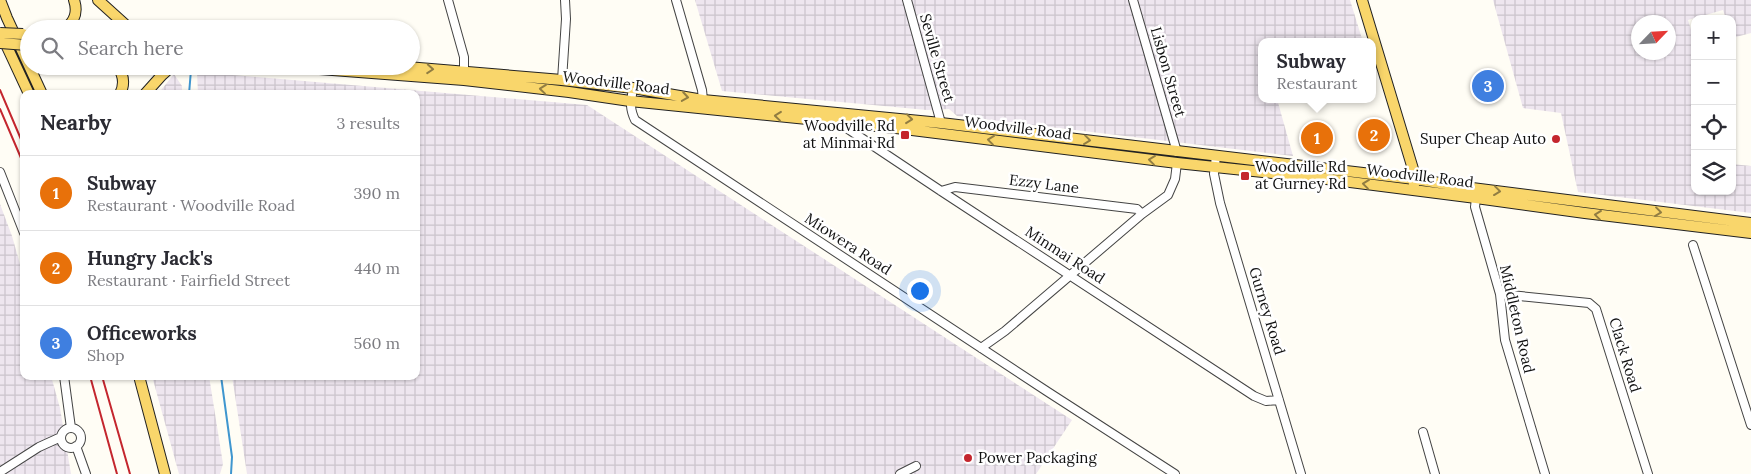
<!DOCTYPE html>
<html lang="en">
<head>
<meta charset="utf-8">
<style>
	:root { --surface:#fff; --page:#f2f2f3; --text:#2b2b33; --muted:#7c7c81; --line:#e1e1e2; --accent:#1a73e8 }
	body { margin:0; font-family:Lora,serif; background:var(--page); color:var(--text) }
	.controls { position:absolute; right:15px; top:15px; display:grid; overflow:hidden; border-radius:10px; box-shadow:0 1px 4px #0004 }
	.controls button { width:45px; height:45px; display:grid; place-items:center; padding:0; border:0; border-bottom:1px solid var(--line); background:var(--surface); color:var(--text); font:25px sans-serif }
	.compass { position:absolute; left:1631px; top:15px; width:45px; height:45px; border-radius:50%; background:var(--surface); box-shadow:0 1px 4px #0004; rotate:65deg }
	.you { position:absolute; left:919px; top:290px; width:18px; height:18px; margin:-12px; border:4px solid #fff; border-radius:50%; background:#1a73e8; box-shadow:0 0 0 8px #1a73e833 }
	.badge { display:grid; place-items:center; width:32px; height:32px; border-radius:50%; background:var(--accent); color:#fff; font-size:16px; font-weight:700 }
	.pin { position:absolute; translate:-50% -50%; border:2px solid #fff; box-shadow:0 1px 5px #0006 }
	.popup { position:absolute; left:1258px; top:38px; width:118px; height:65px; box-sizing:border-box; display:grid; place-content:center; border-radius:10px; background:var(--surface); filter:drop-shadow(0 1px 4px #0005); font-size:16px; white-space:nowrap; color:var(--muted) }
	.popup b { font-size:19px; color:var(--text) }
	.popup::after { content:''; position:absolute; left:50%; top:100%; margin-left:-10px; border:10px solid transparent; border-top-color:var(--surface) }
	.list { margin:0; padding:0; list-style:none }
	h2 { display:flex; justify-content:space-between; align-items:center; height:65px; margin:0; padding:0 20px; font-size:21px }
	h2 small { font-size:16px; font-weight:400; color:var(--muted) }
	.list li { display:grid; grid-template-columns:32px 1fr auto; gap:15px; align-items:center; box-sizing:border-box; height:75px; padding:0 20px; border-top:1px solid var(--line) }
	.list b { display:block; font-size:19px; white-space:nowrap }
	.list p { margin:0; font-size:16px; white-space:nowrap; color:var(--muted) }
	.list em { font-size:16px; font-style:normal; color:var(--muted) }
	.icon { flex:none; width:28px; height:28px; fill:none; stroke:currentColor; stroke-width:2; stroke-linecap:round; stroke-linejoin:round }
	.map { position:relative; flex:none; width:1751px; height:474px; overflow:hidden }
	.search { position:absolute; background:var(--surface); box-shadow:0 1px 4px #0004; left:20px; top:20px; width:400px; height:55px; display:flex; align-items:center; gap:12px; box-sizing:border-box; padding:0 18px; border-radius:28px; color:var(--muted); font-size:19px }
	.panel { position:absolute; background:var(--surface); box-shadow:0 1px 4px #0004; left:20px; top:90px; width:400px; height:290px; border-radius:10px }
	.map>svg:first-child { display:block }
	.industrial { fill:url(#industrial-grid); fill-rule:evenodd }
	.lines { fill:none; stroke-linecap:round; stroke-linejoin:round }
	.stream { stroke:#3f96cf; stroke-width:2 }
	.minor-casing { stroke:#444; stroke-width:10 }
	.major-casing { stroke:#222; stroke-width:12 }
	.minor { stroke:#fff; stroke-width:8 }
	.major { stroke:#f9d66b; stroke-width:10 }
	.rail { stroke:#c4262e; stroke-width:2 }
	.major-bridge-casing { stroke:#222; stroke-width:12; stroke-linecap:butt }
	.major-bridge { stroke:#f9d66b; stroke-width:10 }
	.oneway { stroke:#917d42 }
	.poi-dot { fill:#c4262e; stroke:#fff; stroke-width:2 }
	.labels { text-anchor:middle; stroke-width:5; stroke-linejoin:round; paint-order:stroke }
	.street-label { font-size:15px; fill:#111; stroke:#fff }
	.poi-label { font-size:15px; fill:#111; stroke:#fff; text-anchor:end }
</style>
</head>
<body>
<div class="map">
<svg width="1751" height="474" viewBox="0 0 1751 474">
	<defs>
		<pattern id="industrial-grid" width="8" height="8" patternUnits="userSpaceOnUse" patternTransform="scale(1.25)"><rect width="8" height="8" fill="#eee6ef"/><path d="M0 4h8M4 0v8" fill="none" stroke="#cbc4cc"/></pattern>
	</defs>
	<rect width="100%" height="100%" fill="#fffdf5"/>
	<path class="industrial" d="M695,0H1350L1363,42H1262V99H1277L1293,156L957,116L949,109L927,110L722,91Z
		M1493,0H1751V33L1732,38V19H1726L1723,10L1688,20L1695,43V191H1732V164L1751,166V213L1578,192L1561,113L1523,108ZM1668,22V52H1638V22Z
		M197,72L587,105L1072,420L1036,474H247L232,376H416V94H198Z
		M174,74L182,86V94H158Z
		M0,204L12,236L24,278V376H51L60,408L71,474H0Z
		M152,376H209L223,464L220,474H179Z"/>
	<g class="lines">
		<path class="stream" d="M189,94L191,70
			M221,376L232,457L231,474"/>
		<g class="minor-casing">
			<path id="minor" d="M448,0L464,57V76
				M676,0L702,90L703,100
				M907,0L941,123
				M1133,0L1177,152
				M562,80L566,19L565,0
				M633,88C631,102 629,107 635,120L1048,392L1175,474
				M839,123L941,191L1254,396L1266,401L1279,400
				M1216,156L1214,174L1220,203L1301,474
				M0,172L24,233
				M941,191L955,187L1137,209L1142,214
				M1476,198L1475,207L1500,294L1505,340L1545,474
				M1693,245L1751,425
				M1500,294L1589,303L1596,309L1648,474
				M981,348L1005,331L1142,214L1168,195L1175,179L1177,163
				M64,376L71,428
				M61 438a10 10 0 1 1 20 0a10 10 0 1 1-20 0Z
				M1423,432L1435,474
				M76,446L86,474
				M0,472L39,447L61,437
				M900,474L916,466"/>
		</g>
		<g class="major-casing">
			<path id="major" d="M0,0L7,18L42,94
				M98,0L130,29
				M1362,0L1413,169L1414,185
				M65,29C75,21 78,12 74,0
				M3,38L29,94
				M117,66C124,75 125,84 120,94
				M280,66L464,80L569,92L630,101L896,128L1177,163L1311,177L1476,198L1585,213L1751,233
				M395,66L562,80L633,88L703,100L941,123L1414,179L1472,188L1751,223
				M145,94L162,75L172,66
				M139,376L165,474"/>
		</g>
		<use href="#minor" class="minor"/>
		<use href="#major" class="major"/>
		<path class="rail" d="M0,90L23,144
			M0,109L24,165
			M90,376L117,474
			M102,376L130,474"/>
		<g class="major-bridge-casing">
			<path id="major-bridge" d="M0,33L23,34
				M0,43L27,45"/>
		</g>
		<use href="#major-bridge" class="major-bridge"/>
	</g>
	<defs><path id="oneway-chevron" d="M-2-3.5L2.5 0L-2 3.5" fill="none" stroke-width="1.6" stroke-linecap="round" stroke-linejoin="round" transform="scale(1.25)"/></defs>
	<g class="oneway">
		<use href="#oneway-chevron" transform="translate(430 69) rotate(4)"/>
		<use href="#oneway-chevron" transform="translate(543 89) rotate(-174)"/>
		<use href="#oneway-chevron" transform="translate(685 97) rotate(9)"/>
		<use href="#oneway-chevron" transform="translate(778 116) rotate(-174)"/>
		<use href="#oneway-chevron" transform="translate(909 119) rotate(6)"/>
		<use href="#oneway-chevron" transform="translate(991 140) rotate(-173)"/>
		<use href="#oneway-chevron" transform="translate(1087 140) rotate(7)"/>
		<use href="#oneway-chevron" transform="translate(1152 160) rotate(-173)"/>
		<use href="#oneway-chevron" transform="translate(1366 184) rotate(-173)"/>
		<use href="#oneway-chevron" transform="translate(1497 191) rotate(7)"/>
		<use href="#oneway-chevron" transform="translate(1658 212) rotate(7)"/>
		<use href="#oneway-chevron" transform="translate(1598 215) rotate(-173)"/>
	</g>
	<g class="poi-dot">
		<rect x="900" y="130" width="10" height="10" rx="2.5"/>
		<circle cx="1556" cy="139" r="5"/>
		<rect x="1240" y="171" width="10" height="10" rx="2.5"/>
		<circle cx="968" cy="458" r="5"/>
	</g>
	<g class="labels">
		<g class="street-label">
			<text transform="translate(937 58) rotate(74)" y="5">Seville Street</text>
			<text transform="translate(1168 72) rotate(74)" y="5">Lisbon Street</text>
			<text transform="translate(616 83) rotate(7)" y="5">Woodville Road</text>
			<text transform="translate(1018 128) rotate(7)" y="5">Woodville Road</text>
			<text transform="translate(1420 176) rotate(7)" y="5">Woodville Road</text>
			<text transform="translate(1044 184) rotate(7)" y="5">Ezzy Lane</text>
			<text transform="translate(848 244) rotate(33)" y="5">Miowera Road</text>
			<text transform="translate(1065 255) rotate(33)" y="5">Minmai Road</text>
			<text transform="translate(1267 311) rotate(73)" y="5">Gurney Road</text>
			<text transform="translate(1517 319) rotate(77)" y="5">Middleton Road</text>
			<text transform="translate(1625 355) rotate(73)" y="5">Clack Road</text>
		</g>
		<g class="poi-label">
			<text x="895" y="131">Woodville Rd<tspan x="895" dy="17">at Minmai Rd</tspan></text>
			<text x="1546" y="144">Super Cheap Auto</text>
			<text x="1255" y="172" text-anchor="start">Woodville Rd<tspan x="1255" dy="17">at Gurney Rd</tspan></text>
			<text x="978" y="463" text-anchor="start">Power Packaging</text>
		</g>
	</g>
</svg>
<div class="controls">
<button>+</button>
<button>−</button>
<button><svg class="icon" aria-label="locate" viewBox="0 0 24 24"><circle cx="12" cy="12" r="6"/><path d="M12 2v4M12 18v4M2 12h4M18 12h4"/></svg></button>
<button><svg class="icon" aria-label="layers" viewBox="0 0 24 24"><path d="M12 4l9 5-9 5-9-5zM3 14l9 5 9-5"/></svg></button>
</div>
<svg class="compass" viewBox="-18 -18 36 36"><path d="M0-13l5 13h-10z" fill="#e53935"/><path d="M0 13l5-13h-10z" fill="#7c7c81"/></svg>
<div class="you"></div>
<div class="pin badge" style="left:1317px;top:138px;background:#e8710a">1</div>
<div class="popup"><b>Subway</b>Restaurant</div>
<div class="pin badge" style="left:1374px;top:135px;background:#e8710a">2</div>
<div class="pin badge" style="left:1488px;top:86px;background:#3f7fe0">3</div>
<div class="search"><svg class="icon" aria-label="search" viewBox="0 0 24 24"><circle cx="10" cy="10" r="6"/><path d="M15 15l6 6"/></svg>Search here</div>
<section class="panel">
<h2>Nearby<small>3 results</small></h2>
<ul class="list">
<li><span class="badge" style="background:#e8710a">1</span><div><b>Subway</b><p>Restaurant · Woodville Road</p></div><em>390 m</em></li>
<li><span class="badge" style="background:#e8710a">2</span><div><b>Hungry Jack's</b><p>Restaurant · Fairfield Street</p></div><em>440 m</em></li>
<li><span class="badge" style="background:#3f7fe0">3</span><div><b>Officeworks</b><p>Shop</p></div><em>560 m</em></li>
</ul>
</section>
</div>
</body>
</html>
